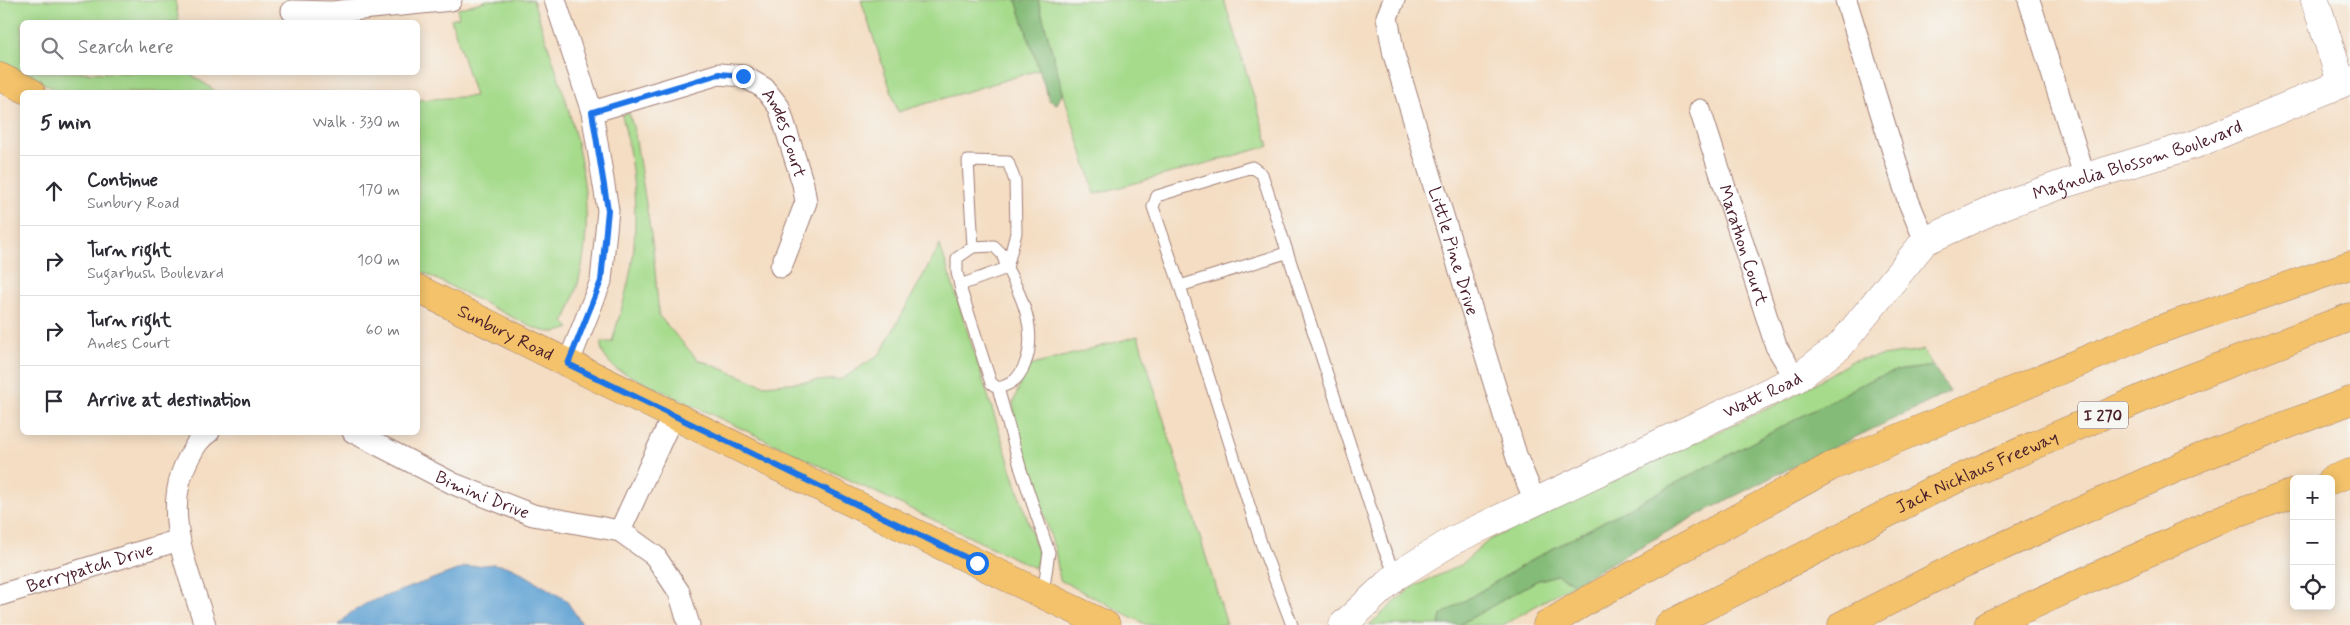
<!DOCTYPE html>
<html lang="en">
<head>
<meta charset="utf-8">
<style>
	:root { --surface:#fff; --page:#f7f7f7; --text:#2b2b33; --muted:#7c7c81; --line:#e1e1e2 }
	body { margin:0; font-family:Mynerve,sans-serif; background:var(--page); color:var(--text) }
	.controls { position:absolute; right:15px; bottom:15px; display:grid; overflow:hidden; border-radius:8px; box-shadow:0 2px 12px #0003 }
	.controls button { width:45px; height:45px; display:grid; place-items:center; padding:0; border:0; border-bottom:1px solid var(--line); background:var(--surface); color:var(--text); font:25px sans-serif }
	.stop { position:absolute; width:15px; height:15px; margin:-11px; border:4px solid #1a73e8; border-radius:50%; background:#fff }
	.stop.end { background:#1a73e8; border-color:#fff; box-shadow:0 1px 5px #0008 }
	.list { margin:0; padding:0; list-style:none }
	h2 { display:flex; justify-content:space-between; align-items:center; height:65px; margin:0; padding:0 20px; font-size:21px }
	h2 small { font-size:16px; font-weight:400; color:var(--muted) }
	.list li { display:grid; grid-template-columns:32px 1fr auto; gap:15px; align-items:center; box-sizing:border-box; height:70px; padding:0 20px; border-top:1px solid var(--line) }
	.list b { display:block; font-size:19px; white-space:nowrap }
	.list p { margin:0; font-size:16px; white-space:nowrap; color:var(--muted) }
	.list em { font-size:16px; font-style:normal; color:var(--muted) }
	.icon { flex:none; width:28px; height:28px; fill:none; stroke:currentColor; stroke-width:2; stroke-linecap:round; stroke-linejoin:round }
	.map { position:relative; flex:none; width:2350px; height:625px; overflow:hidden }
	.search { position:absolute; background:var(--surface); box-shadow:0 2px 12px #0003; left:20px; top:20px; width:400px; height:55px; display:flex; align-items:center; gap:12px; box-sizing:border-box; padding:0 18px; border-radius:8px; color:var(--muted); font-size:19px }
	.panel { position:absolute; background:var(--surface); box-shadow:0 2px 12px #0003; left:20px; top:90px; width:400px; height:345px; border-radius:8px }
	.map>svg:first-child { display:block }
	.green { fill:#a6db8c; stroke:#787d5c }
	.forest { fill:#84bb78; stroke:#676d52 }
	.water { fill:#5fa1d3; stroke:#54607f }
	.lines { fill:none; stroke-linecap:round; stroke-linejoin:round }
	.service-casing { stroke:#9f7e76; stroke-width:13 }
	.minor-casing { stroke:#9f7e76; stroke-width:23 }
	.tertiary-casing { stroke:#9f7e76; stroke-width:29 }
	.primary-casing { stroke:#9f7e76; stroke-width:29 }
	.motorway-casing { stroke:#9f7e76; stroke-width:29 }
	.service { stroke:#fff; stroke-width:11 }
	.minor { stroke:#fff; stroke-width:21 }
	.tertiary { stroke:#fff; stroke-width:28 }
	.primary { stroke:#f3c26a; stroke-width:28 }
	.motorway { stroke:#f3c26a; stroke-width:28 }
	.route { stroke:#1a73e8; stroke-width:6 }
	.labels { text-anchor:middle; stroke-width:4; stroke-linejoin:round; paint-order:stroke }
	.shield { fill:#f6f6f2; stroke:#7e6067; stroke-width:1 }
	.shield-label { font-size:16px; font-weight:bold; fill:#4a1f2b }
	.street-label { font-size:18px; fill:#4a1f2b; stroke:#f6f6f2 }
</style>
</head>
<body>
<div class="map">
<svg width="2350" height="625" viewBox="0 0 2350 625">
	<rect width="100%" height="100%" fill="#f6f6f2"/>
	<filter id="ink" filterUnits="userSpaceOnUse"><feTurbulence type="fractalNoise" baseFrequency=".02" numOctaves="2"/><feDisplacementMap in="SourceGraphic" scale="10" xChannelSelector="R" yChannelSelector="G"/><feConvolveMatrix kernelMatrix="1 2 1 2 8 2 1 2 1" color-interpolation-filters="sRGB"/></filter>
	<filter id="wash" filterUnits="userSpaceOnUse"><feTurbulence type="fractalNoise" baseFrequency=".0096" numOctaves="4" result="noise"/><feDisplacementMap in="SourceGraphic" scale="20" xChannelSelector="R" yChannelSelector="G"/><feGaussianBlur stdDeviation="1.12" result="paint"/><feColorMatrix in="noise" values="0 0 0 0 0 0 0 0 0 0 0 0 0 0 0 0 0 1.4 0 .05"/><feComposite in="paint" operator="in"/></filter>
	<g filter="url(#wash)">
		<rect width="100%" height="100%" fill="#f4ddc2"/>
		<path class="green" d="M0,0H175L179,22H22V72L189,73L217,92H61L0,62Z
			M488,0H533C567,107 615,211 564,322L570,328C555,334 547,333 532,327L418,270V100L475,96L451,19L459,17L457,9Z
			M861,0H1016L1039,70L898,112Z
			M1038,0H1224L1269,146L1095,194L1063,92Z
			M629,113L635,134L653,248L659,316L697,359L763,385L842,379L880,354L940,245L1039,556L1035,568L616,369C608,361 600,354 601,342H612C620,314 629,285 633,256C638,209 633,161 622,115Z
			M1138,336L1227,625H1147L1060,580L1055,550L1016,425L1013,404L1026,367Z
			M1923,350L1933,366L1896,371L1870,380L1535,558L1441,615L1439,625H1369L1411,588L1461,565L1489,540L1790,398L1854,360Z
			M1557,575L1575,583L1503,625H1459L1536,581Z"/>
		<path class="forest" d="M1016,0H1038L1063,92L1057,104L1049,100Z
			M1933,366L1950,392L1776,475L1692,518L1575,583L1557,575L1536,581L1459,625H1439L1441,615L1535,558L1870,380L1896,371Z"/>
		<path class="water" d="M493,564L512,567L566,600L583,625H339L349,614L367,603L465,567Z"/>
	</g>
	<g filter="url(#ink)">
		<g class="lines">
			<g class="service-casing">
				<path id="service" d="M973,247L968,161L1008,162L1015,181L1016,233L1007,268
					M1286,253L1180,286L1262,546L1292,625
					M1180,286L1153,207L1157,196L1252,167L1262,174L1384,549L1396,576
					M961,290L957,272V258L973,247L994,246L1002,254L1007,268
					M998,388L991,383L961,290L963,284L1007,268C1022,297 1038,331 1025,364C1019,378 1013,384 998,388L1021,470L1049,552L1043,594"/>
			</g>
			<g class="minor-casing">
				<g id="minor">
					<path d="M555,0L592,112L608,210L601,281L568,364"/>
					<path id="s1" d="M1394,0L1387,17L1394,55L1517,458L1535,501"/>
					<path d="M1846,0L1908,200L1925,241"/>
					<path d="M2029,0L2085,178"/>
					<path d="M292,11L332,12L451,0"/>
					<path id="s2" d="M1700,110L1776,346L1796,379"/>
					<path id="s3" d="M592,112L719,74L743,76L764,88L779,107L803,184L806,202L781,267"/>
					<path id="s4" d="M353,432L454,484L533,515L620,531L655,556L679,592L689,625"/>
					<path d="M620,531L673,415"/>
					<path id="s5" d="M0,595L179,540"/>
					<path d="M205,625C189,572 160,512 188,459C194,448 198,439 209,432"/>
				</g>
			</g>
			<g class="tertiary-casing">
				<g id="tertiary">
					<path d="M2315,0L2341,82"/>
					<path id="s6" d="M1343,625L1396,576L1454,540L1796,379L1840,346L1925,241L2004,205L2063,184L2196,144L2350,80"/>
				</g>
			</g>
			<g class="primary-casing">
				<g id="primary">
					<path d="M0,77L31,92"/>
					<path id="s7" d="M418,289L778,467L1106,625"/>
				</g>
			</g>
			<g class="motorway-casing">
				<g id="motorway">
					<path d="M2331,480L2350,473"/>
					<path d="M1547,625L1588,600L1830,467L2152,332L2350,265"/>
					<path id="s8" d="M1669,625L1937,488L2170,386L2350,317"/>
					<path d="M1842,625L1958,566L2199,458L2350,401"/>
					<path d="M1988,625L2222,519L2294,493"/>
				</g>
			</g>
			<use href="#service" class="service"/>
			<use href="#minor" class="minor"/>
			<use href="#tertiary" class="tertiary"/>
			<use href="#primary" class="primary"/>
			<use href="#motorway" class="motorway"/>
		</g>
	</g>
	<g class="lines" filter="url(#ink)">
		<path class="route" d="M743,76L719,74L592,112L608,210L601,281L568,364L977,563"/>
	</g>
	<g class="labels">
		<rect class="shield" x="2078" y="401.5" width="50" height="27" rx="4"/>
		<g class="shield-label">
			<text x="2103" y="421">I 270</text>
		</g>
		<g class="street-label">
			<text dy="6" stroke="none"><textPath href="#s3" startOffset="231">Andes Court</textPath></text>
			<text dy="6" stroke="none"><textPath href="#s6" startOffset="936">Magnolia Blossom Boulevard</textPath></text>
			<text dy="6" stroke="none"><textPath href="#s2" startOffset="142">Marathon Court</textPath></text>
			<text dy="6" stroke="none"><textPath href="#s1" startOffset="262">Little Pine Drive</textPath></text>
			<text dy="6" stroke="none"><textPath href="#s7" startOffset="98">Sunbury Road</textPath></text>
			<text dy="6" stroke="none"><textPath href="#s6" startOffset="481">Watt Road</textPath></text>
			<text dy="6" stroke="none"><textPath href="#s8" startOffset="344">Jack Nicklaus Freeway</textPath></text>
			<text dy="6" stroke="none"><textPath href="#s4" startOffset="144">Bimini Drive</textPath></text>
			<text dy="6" stroke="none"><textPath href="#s5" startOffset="94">Berrypatch Drive</textPath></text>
		</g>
	</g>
</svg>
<div class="controls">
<button>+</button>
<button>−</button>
<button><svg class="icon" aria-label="locate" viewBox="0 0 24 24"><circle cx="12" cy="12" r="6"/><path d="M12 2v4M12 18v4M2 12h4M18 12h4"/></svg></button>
</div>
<div class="stop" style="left:977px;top:563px"></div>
<div class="stop end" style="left:743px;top:76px"></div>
<div class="search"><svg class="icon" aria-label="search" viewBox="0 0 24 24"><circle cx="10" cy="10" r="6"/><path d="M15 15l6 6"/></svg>Search here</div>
<section class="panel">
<h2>5 min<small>Walk · 330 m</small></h2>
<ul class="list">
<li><svg class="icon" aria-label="ahead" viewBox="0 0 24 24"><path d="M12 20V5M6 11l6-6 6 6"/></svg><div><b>Continue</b><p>Sunbury Road</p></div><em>170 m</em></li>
<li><svg class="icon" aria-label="right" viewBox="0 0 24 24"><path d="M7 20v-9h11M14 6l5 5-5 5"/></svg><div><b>Turn right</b><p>Sugarbush Boulevard</p></div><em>100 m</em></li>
<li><svg class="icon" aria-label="right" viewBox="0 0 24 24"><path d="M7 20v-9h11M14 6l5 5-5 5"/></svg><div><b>Turn right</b><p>Andes Court</p></div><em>60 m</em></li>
<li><svg class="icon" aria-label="arrive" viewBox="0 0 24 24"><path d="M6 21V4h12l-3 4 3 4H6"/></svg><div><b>Arrive at destination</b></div></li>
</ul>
</section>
</div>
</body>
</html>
